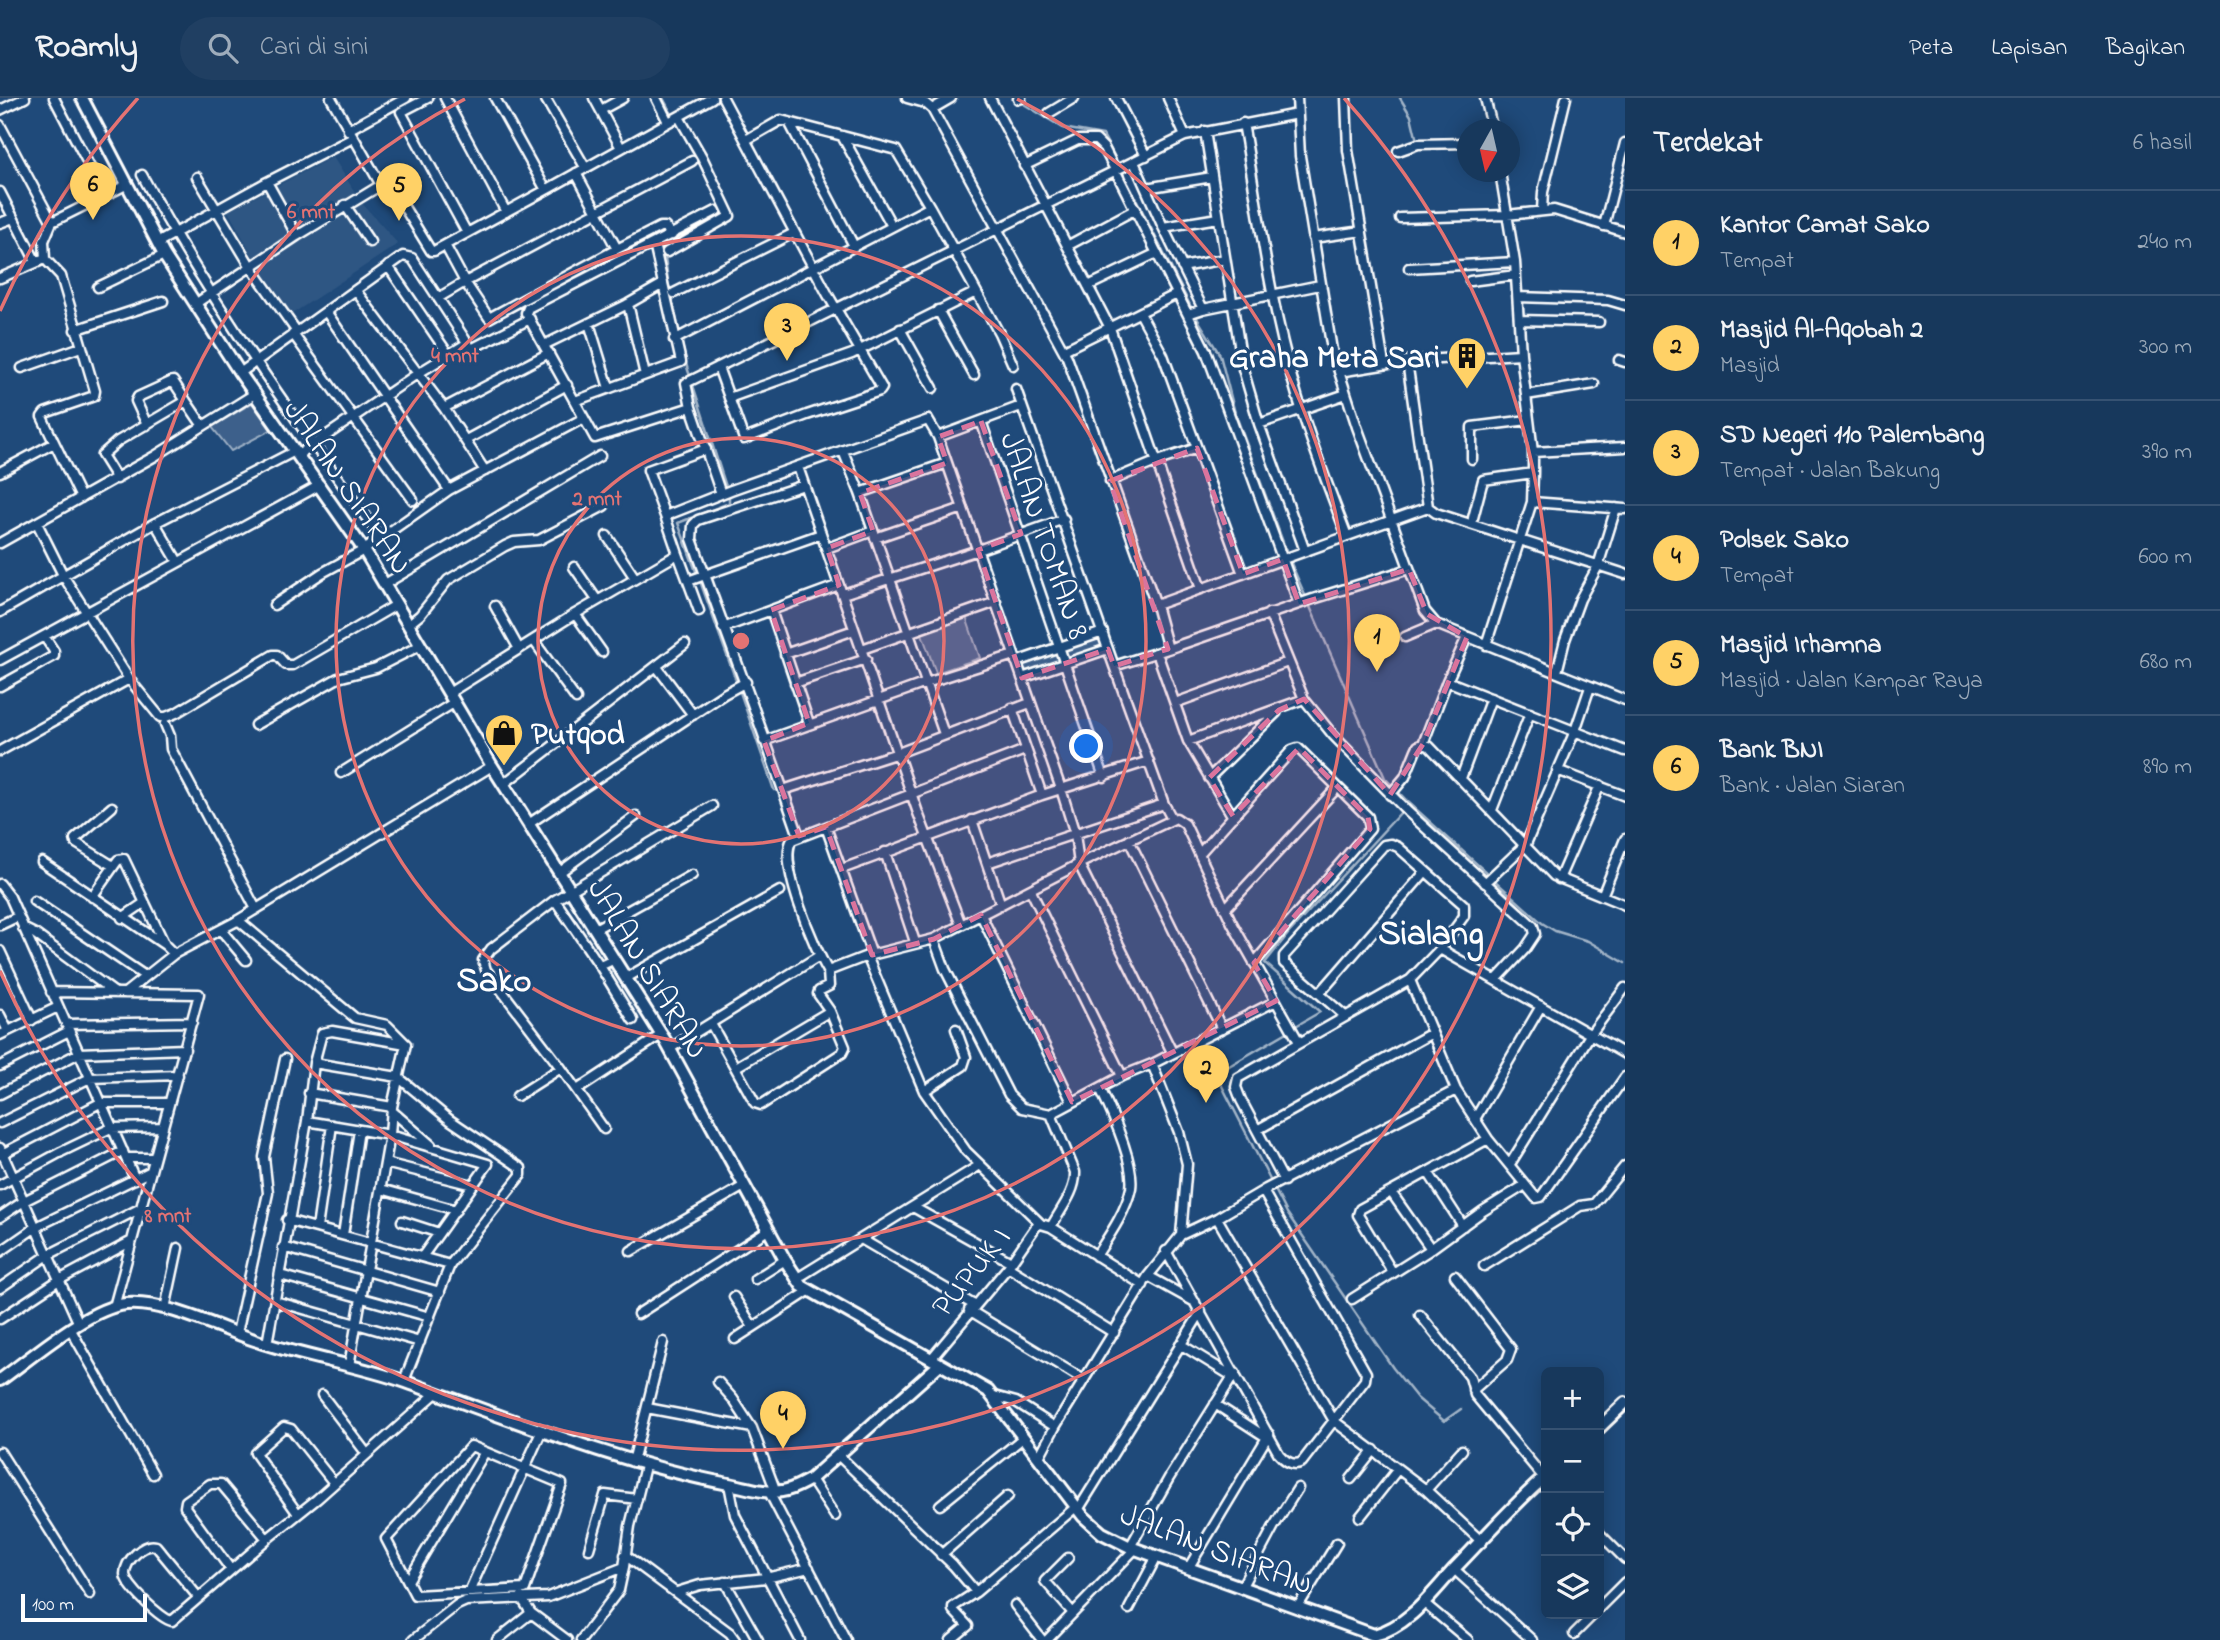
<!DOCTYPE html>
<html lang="id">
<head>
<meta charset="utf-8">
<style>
	:root { --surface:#17385c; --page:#203f62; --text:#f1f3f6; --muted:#9eacbb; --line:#365272; --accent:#ffd166 }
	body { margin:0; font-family:"Indie Flower",sans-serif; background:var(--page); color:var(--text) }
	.controls { position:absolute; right:21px; bottom:21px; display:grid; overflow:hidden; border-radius:10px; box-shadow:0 4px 18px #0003 }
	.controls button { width:63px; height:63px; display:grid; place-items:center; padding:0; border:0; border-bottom:2px solid var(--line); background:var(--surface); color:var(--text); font:35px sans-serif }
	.compass { position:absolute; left:1457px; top:21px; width:63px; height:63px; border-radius:50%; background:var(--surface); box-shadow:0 4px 18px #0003; rotate:188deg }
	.scale { position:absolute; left:21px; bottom:18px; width:126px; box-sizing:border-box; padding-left:7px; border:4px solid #fff; border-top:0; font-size:19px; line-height:24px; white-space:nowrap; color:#fff; -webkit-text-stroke:5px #1f4a7a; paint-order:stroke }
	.you { position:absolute; left:1087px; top:649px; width:24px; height:24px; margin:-18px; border:5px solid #fff; border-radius:50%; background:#1a73e8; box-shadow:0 0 0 10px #1a73e833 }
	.badge { display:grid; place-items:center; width:46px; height:46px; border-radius:50%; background:var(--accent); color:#111; font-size:23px; font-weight:700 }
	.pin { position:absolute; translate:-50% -58px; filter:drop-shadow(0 2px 4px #0008) }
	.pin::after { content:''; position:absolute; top:37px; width:24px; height:21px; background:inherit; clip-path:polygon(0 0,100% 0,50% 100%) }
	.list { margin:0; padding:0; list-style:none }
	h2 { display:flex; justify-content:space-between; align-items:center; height:91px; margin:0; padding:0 28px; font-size:30px }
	h2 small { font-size:23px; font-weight:400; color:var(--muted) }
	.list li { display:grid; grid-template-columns:46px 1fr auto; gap:21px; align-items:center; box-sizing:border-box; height:105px; padding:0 28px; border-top:2px solid var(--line) }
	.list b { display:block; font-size:26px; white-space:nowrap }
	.list p { margin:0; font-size:23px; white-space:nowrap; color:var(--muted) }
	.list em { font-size:23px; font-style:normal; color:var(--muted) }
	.icon { flex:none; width:38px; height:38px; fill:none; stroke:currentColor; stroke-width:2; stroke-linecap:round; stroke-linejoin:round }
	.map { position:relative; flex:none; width:1625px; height:1542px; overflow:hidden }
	header { display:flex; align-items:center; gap:42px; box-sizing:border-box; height:98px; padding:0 35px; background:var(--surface); border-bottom:2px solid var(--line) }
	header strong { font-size:33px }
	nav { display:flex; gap:38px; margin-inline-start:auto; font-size:24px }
	.search { width:490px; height:63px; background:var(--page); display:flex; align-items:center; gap:18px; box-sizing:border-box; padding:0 24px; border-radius:38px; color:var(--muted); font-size:26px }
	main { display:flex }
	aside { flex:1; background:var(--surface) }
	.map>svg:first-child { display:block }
	.built { fill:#2e5683 }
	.green { fill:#3c618b; stroke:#9eb0c5; stroke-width:2 }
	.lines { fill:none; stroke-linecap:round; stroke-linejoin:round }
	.stream { stroke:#a3b5c8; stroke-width:2.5 }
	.minor-casing { stroke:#fff; stroke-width:13 }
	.tertiary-casing { stroke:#fff; stroke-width:16 }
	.minor { stroke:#1f4a7a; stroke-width:8 }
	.tertiary { stroke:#1f4a7a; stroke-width:10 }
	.marked { fill:#da749d; fill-opacity:0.2; stroke:#da749d; stroke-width:5; stroke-dasharray:14 9; stroke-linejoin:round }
	.ring { fill:none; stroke:#e47373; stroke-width:3.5 }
	.labels { text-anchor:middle; stroke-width:6; stroke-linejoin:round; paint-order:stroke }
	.poi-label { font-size:32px; font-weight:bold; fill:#fff; stroke:#1f4a7a; text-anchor:end }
	.street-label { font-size:32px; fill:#fff; stroke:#1f4a7a }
	.quarter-label { font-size:35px; font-weight:bold; fill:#fff; stroke:#1f4a7a }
	.centre { fill:#e47373; stroke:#1f4a7a; stroke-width:3.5 }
	.ring-label { font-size:21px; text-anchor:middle; font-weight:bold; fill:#e47373; stroke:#1f4a7a; stroke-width:6; stroke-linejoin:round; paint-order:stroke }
</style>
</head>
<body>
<header>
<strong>Roamly</strong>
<div class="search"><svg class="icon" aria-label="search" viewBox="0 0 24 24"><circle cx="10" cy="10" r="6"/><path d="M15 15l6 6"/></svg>Cari di sini</div>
<nav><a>Peta</a><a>Lapisan</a><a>Bagikan</a></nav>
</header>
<main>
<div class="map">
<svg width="1625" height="1542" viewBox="0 0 1625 1542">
	<rect width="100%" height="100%" fill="#1f4a7a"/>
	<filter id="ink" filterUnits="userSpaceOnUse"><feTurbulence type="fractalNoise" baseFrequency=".0143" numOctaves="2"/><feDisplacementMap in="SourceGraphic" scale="14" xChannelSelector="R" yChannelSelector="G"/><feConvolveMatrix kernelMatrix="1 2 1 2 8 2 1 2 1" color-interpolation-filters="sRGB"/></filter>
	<g filter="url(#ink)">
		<path class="built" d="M333,59L361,104L398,146L292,216L258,167L228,113Z"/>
		<path class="green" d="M252,305L271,332L231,353L212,329Z
			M966,519L980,560L936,575L921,533Z
			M1101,539L1106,551L1027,578L1023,567Z"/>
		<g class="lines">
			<path class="stream" d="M663,0L714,92
				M1014,0L1063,30L1103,37L1119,67
				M1400,0L1411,18L1417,43
				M402,9L417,1
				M1122,73L1192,211
				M679,143L664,151L668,183L687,269L729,398V405L678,425L697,476
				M1195,217L1220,257L1235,315L1290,463L1385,680L1408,704L1489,777
				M700,483L737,585
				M739,591L774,692
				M1494,782L1542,825L1555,833L1588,843L1625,865
				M1294,929L1320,914L1265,865L1288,836L1402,713
				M1289,933L1229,968L1221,978L1222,988L1287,1115L1393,1270L1417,1300L1444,1323L1461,1311"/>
			<g class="minor-casing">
				<path id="minor" d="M54,0L105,98
					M428,0L401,14L467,135
					M445,0L506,114
					M495,0L546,92L712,0
					M545,0L585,69
					M594,0L621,50
					M656,0L668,24
					M907,0L925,5L932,11L1067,259L1156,507L1168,551L1313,501L1409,471
					M990,0L1110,230L1201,491
					M1116,0L1146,58
					M1168,0L1185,38
					M1297,0L1300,58L1332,252L1357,329L1425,513L1436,526L1625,602
					M1346,0L1348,52L1384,266
					M1485,0L1493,32
					M1018,1L1021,0
					M932,11L951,0
					M0,12L25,0
					M601,12L623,0
					M1049,15L1074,0
					M789,24L854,148
					M1243,25C1257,104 1267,184 1287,261C1302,322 1325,380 1347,438
					M0,27L52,124
					M348,32L406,0
					M1205,33L1243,271L1259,326L1305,453
					M842,38L892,128
					M746,42L781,22L896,52L930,109L999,235L1013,267
					M1398,53L1418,46L1468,45
					M1134,64L1163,129L1203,211
					M1024,68L1078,42H1096L1104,50L1206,253L1299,506
					M576,75L617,151L489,220L465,184L692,63
					M142,77C211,205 296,323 381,440
					M197,79L251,169L297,234
					M381,87L388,83L431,153H434L546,92
					M1146,90L1212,79
					M0,94L36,164
					M345,107L370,144
					M1542,112L1543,94L1566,0
					M1400,120L1507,117L1554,112L1625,134
					M0,125L13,120
					M1604,128L1625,45
					M1163,129L1218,120
					M297,138L381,87L331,0
					M1313,140L1362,133
					M157,145L267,84L353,40
					M1067,148L1136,111
					M617,151L660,129H665L672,137
					M667,154L730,118L702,59L679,19
					M45,161L61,178L95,293L94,298L45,315L42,319L81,400
					M388,168L448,256
					M1182,169L1225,161
					M1409,170L1515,164
					M0,180L45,161L44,143L52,124L126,87
					M1470,183L1516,177
					M1088,188L1157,155
					M98,189L164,157
					M356,193L444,310L485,373
					M674,195L794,135
					M1518,199L1608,202L1625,207
					M438,200L465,184L445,147
					M195,206L297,138L267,84
					M628,206L645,277
					M938,212L974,277
					M327,215L449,392
					M1140,215L1163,257L1243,476
					M1188,216L1203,211L1320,187
					M1520,222L1599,224
					M589,225L609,290
					M900,231L933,290
					M75,232L163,203
					M293,236L413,402
					M674,242L930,109
					M544,247L628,206L663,186
					M1064,252L1177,196
					M1619,262L1625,264
					M1407,263L1428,409
					M718,269L744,341L807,317L880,293L882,290L828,197L723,0
					M22,270L81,249
					M1339,274L1407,263L1521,256
					M240,275L403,158L412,160L470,249L473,250L530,221
					M1016,291L1114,568L1168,551
					M1526,297L1594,286
					M729,300L852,256L976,194
					M575,303L681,264L654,146
					M691,309L595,340L526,215L528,210L716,113
					M444,310L549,255
					M981,323L1104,679
					M1259,326L1346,296
					M147,327L136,303L138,299L173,283L186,303
					M938,339L1021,308
					M466,342L567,287
					M843,353L860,395L944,636
					M1533,354L1625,349
					M298,357L417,276L466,246
					M1472,361V329L1528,322
					M798,369L918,715L961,827
					M0,374L54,345
					M117,381L102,357L118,343L186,303L203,328
					M1110,383L1158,363L1197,350
					M860,395L947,365
					M721,396L691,309L686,285L1185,38L1297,16
					M1532,404L1625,411
					M665,418L648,372L706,351
					M1473,420L1483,382L1533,375
					M37,425L64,479L129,581L160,619H166L176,615L273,557H277L286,567H293L396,507
					M155,425L178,464
					M607,438L635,480
					M875,440L963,410
					M0,445L155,358L256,295
					M827,450L873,433
					M678,456L699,513
					M574,469L597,502
					M688,483L821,436
					M385,486L600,358
					M843,496L978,452L1064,421
					M274,507L322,475L364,452L449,392L584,320
					M1156,507L1428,409L1436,415L1625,476
					M495,508L519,551
					M771,512L809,625
					M0,514L155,425L295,353
					M1269,515L1304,601L1333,637L1408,714L1533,828L1535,836L1525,851L1496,882
					M575,516L602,554
					M409,526L420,517L448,482L505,448L514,444L539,442L604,408
					M723,530L839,487
					M1405,539L1436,526
					M534,543L576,601
					M1486,547L1532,404L1533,375V354L1521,256L1515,164L1500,74
					M862,551L996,504
					M1157,555L1188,643L1304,601
					M785,556L854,532
					M0,562L320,387
					M1016,564L1103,534
					M1114,568L1164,706L1172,721
					M657,569L693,617
					M1557,574L1565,542L1580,501L1598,468L1616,410
					M1022,580L1108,551
					M1447,583L1467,539
					M795,585L866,561
					M0,588L54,558V553L44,538
					M449,595L575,516L678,456L665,418L731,392L928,322L938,339L1061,691L1075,736L1079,766L1172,954
					M1175,605L1288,564
					M1012,610L1042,697
					M165,626L170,638L171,651L256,811
					M255,627L338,580L376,570L421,547
					M764,643L926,585L1014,557
					M1188,643L1233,719
					M1423,646L1429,648L1554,778L1625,807
					M1025,652L792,742C777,764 815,851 828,873L867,858L934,841L1079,766L1176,720L1185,726L1232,825L1299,944
					M0,653L129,581
					M1557,672L1625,698
					M341,675L455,604
					M1209,680L1277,614
					M1461,680L1491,600
					M505,685L685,546
					M783,692L898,655L1030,605
					M1390,697L1405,679L1416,652L1418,648L1423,646L1447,583L1625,653
					M112,709L75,741L76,745L113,768
					M1492,712L1530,615
					M972,722L1001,807
					M530,725L724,596L746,584
					M826,729L872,857
					M799,738C765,639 728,540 692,441L693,427L698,422L804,387
					M1129,742L1222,931
					M885,754L915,844
					M1200,755L1292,652L1298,650L1368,719L1370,731L1254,865
					M42,764L165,847L174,856
					M987,765L1164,706
					M842,771L1042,697L1149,663
					M560,774L636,718
					M1559,781L1600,687
					M1485,785L1526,746L1575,633L1590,589
					M0,786L10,799L135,1081
					M1031,793L1122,978
					M1602,798L1625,741
					M92,799L118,762L124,761L165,847
					M555,802L712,708
					M34,803L145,878
					M1225,811L1337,690
					M981,817L1072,1004
					M122,820L144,805
					M238,822L355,920L387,927L406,946L392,1009L390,1037L349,1268
					M0,827L17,819
					M23,830L35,836L115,895
					M595,831L692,777
					M221,832L246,862
					M934,841L945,871L1009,997L1022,1010L1051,1016L1122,978L1152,966L1276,903
					M1440,851L1625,956
					M0,853L32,922
					M867,858L924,993L966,1053L1041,1126
					M600,868L633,922
					M626,880L780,793
					M1410,882L1456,992L1488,1041L1536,1100L1541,1099L1625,979
					M51,894L199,896L114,1209
					M125,895L174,856L235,824L492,668
					M1320,895L1425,774
					M0,917L8,933
					M66,926L192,924
					M711,926L755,1005L761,1007L842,955L845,949L830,913L818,896L819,893L829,888L828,873
					M0,937L58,909
					M669,951L819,858
					M314,965L398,979L450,1022L521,1070V1077L450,1167L404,1283
					M0,968L69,933
					M736,969L830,913
					M577,992L661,937
					M924,993L963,968L966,959L956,931
					M309,995L392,1009
					M0,996L79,955L185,951
					M517,998L561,970
					M392,1013L431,1047
					M1475,1021L1541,908
					M307,1023L390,1037L488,1066L422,1159
					M0,1025L90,980L178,977
					M604,1031L561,970L486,872L483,862L491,851L555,802L600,868L615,861
					M1257,1032L1432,935
					M0,1050L79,1226
					M0,1057L100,1005H169
					M126,1060H154
					M385,1065L473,1087
					M1510,1066L1590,937L1625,890
					M1428,1074L1463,1128
					M1284,1083L1241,1002L1236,989L1238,980L1410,882L1440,851L1464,818V807L1398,749L1391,746L1384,747L1284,858V865L1345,918
					M0,1087L61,1054L111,1030L162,1029
					M381,1091L456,1112
					M1391,1094L1431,1151
					M913,1109L1011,1164
					M0,1119L24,1103L123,1053
					M1217,1120L1334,1323L1426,1392L1482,1444
					M287,1122L450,1167
					M402,1123L439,1135
					M1051,1129C1060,1112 1076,1094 1075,1074L1051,1016
					M317,1130L332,1027
					M343,1137L359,1032
					M1181,1137L1217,1120L1266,1091L1456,992
					M861,1141L974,1207
					M283,1149L440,1194
					M631,1153L744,1088
					M1166,1153L1279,1356C1285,1363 1293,1369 1302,1364L1365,1282L1366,1275L1263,1093
					M0,1154L36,1129L149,1074
					M1096,1158C1109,1138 1126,1114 1131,1090C1135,1065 1111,1013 1100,990
					M1484,1168L1580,1108L1594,1106L1625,1068
					M1008,1169L1114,1235
					M1393,1175L1358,1117L1360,1111L1488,1041
					M280,1177L430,1219
					M1148,1178L1195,1204
					M1455,1178L1511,1251L1507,1262L1473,1292
					M755,1181L785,1162
					M796,1181L980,1067
					M0,1190L48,1157L139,1111
					M734,1199L753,1229
					M1352,1201L1428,1153L1483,1113L1525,1087
					M275,1203L420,1244
					M165,1211L178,1150
					M969,1212L1084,1282
					M638,1216L768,1132
					M1420,1217L1470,1279L1475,1297L1544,1380
					M0,1221L59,1182L130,1144
					M71,1232L153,1376
					M237,1235L268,1095L264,1059L285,961
					M735,1241L809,1193
					M267,1246L307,1023L314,965L322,935L332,933L406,946
					M1180,1246L1232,1278
					M931,1261L1008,1169L1037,1127L1041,1126L1051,1129L1143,1187
					M718,1284L733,1301L752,1330
					M322,1297L367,1356
					M994,1298L1016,1304L1055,1329
					M1215,1306L1266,1339
					M647,1310L752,1330L776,1394
					M471,1348L562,1386L525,1491L415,1497L386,1441Z
					M0,1354L90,1496
					M838,1357L953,1467L976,1494L1076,1409
					M1039,1359L1055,1329L1148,1178L1181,1137L1187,1066L1179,1034L1152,966
					M633,1364L663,1244
					M811,1381L835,1418
					M1351,1381L1374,1352
					M729,1386L735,1417L800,1542
					M1426,1392L1462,1352
					M769,1394L846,1542
					M940,1407L1024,1339
					M1078,1412L1201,1214
					M298,1416L255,1355L284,1329L291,1331L334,1385
					M1360,1419L1398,1371
					M1599,1435L1625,1461
					M1130,1449L1169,1380L1235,1275
					M589,1451L605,1397L637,1401
					M625,1457L730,1535L735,1542
					M941,1457L1008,1398
					M1068,1460L1045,1483L1073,1515
					M1189,1469L1269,1336
					M1454,1471L1532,1542
					M231,1472L185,1409L186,1403L210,1386H221L267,1441
					M408,1483L485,1354
					M725,1484L758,1542
					M1242,1488L1274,1428L1298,1390
					M469,1494L542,1332
					M677,1494L700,1487L766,1480L809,1470
					M521,1499L531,1515L567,1542
					M199,1500L156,1448C144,1445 125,1462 125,1476C125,1487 161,1521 172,1523L267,1441L317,1401L435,1296
					M1424,1505L1468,1542
					M1015,1507L1042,1542
					M1297,1510L1337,1445
					M1599,1510L1625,1484
					M1129,1511L1157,1458
					M1574,1536L1594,1516
					M413,1542L457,1507L466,1503L548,1499L624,1469L630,1428L645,1368
					M497,1542L531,1515
					M581,1542L619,1492L624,1469
					M951,1542L968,1528L953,1512V1509L976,1494
					M1047,1542L1135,1451"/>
			</g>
			<g class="tertiary-casing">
				<path id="tertiary" d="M82,0L164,157L240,275L364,452L492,668L666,944L785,1162L802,1188L988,1293L1083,1418L1102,1435L1130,1449L1374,1537C1409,1528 1432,1495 1455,1470C1485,1439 1514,1406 1546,1378
					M0,1282C31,1260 88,1210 126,1206C165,1202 225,1233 263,1245C310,1260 360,1268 406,1284C513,1322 618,1365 729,1386C746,1389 765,1396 782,1393C792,1392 801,1386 811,1381L940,1266
					M1599,1330L1625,1305"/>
			</g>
			<use href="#minor" class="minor"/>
			<use href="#tertiary" class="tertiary"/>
		</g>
	</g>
	<path class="marked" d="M981,323L1021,436L978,452L1022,580L1108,551L1114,568L1168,551L1110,383L1197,350L1243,476L1283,461L1299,506L1409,471L1427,516L1467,539L1423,646L1390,697L1304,601L1279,612L1209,680L1233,718L1299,650L1368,719L1370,731L1254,865L1276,903L1072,1004L981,817L934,841L872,857L826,729L799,738L764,643L809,625L771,512L839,487L827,450L873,433L860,395L947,365L938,339Z"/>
	<g class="ring">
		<circle cx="741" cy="543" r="203"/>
		<circle cx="741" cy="543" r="405"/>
		<path d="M1017 1A608 608 0 1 1 465 1"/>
		<path d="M0 213A811 811 0 0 1 138 0M1344 0A811 811 0 1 1 0 873"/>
	</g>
	<defs>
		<g id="building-pin" transform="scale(2.0125)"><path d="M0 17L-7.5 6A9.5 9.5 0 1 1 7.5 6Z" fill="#ffd166" stroke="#1f4a7a"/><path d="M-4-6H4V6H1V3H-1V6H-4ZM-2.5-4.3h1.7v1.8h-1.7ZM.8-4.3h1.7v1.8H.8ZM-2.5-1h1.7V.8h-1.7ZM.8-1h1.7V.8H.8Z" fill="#111"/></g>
		<g id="shop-pin" transform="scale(2.0125)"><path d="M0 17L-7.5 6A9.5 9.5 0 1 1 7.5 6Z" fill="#ffd166" stroke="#1f4a7a"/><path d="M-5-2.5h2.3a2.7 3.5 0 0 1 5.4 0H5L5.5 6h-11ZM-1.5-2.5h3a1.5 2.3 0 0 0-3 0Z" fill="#111"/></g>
	</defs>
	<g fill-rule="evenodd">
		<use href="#building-pin" x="1467" y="258"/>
		<use href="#shop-pin" x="504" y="635"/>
	</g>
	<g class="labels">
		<g class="poi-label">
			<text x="1440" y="269">Graha Meta Sari</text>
			<text x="531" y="646" text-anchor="start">Putqod</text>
		</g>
		<g class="street-label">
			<text transform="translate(349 388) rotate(56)" y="11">JALAN SIARAN</text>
			<text transform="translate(1046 437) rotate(71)" y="11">JALAN TOMAN 8</text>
			<text transform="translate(649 870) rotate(59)" y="11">JALAN SIARAN</text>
			<text transform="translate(970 1173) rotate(-51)" y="11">PUPUK I</text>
			<text transform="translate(1217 1450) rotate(21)" y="11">JALAN SIARAN</text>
		</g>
		<g class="quarter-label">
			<text x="1431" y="846">Sialang</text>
			<text x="494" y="893">Sako</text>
		</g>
	</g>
	<circle cx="741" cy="543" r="10" class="centre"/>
	<g class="ring-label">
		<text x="311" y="120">6 mnt</text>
		<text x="455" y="264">4 mnt</text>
		<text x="597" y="407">2 mnt</text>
		<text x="168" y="1124">8 mnt</text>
	</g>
</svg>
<div class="controls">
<button>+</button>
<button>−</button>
<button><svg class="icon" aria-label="locate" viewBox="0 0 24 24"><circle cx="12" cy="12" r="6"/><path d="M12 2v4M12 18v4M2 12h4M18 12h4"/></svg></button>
<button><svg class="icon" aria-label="layers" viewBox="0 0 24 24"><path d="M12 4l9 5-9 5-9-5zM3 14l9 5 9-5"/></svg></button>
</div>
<svg class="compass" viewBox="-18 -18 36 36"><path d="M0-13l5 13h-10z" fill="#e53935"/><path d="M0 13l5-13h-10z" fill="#9eacbb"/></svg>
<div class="scale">100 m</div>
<div class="you"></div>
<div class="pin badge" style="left:1377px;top:574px">1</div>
<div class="pin badge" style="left:1206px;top:1005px">2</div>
<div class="pin badge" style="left:787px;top:263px">3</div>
<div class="pin badge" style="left:783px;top:1351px">4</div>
<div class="pin badge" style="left:399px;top:123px">5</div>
<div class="pin badge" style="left:93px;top:122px">6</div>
</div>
<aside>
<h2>Terdekat<small>6 hasil</small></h2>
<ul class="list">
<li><span class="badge">1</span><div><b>Kantor Camat Sako</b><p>Tempat</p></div><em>240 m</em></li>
<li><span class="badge">2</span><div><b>Masjid Al-Aqobah 2</b><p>Masjid</p></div><em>300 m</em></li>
<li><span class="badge">3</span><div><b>SD Negeri 110 Palembang</b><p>Tempat · Jalan Bakung</p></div><em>390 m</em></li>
<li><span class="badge">4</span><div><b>Polsek Sako</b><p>Tempat</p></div><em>600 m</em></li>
<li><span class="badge">5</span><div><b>Masjid Irhamna</b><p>Masjid · Jalan Kampar Raya</p></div><em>680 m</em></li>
<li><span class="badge">6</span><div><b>Bank BNI</b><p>Bank · Jalan Siaran</p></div><em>890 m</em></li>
</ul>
</aside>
</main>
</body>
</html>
